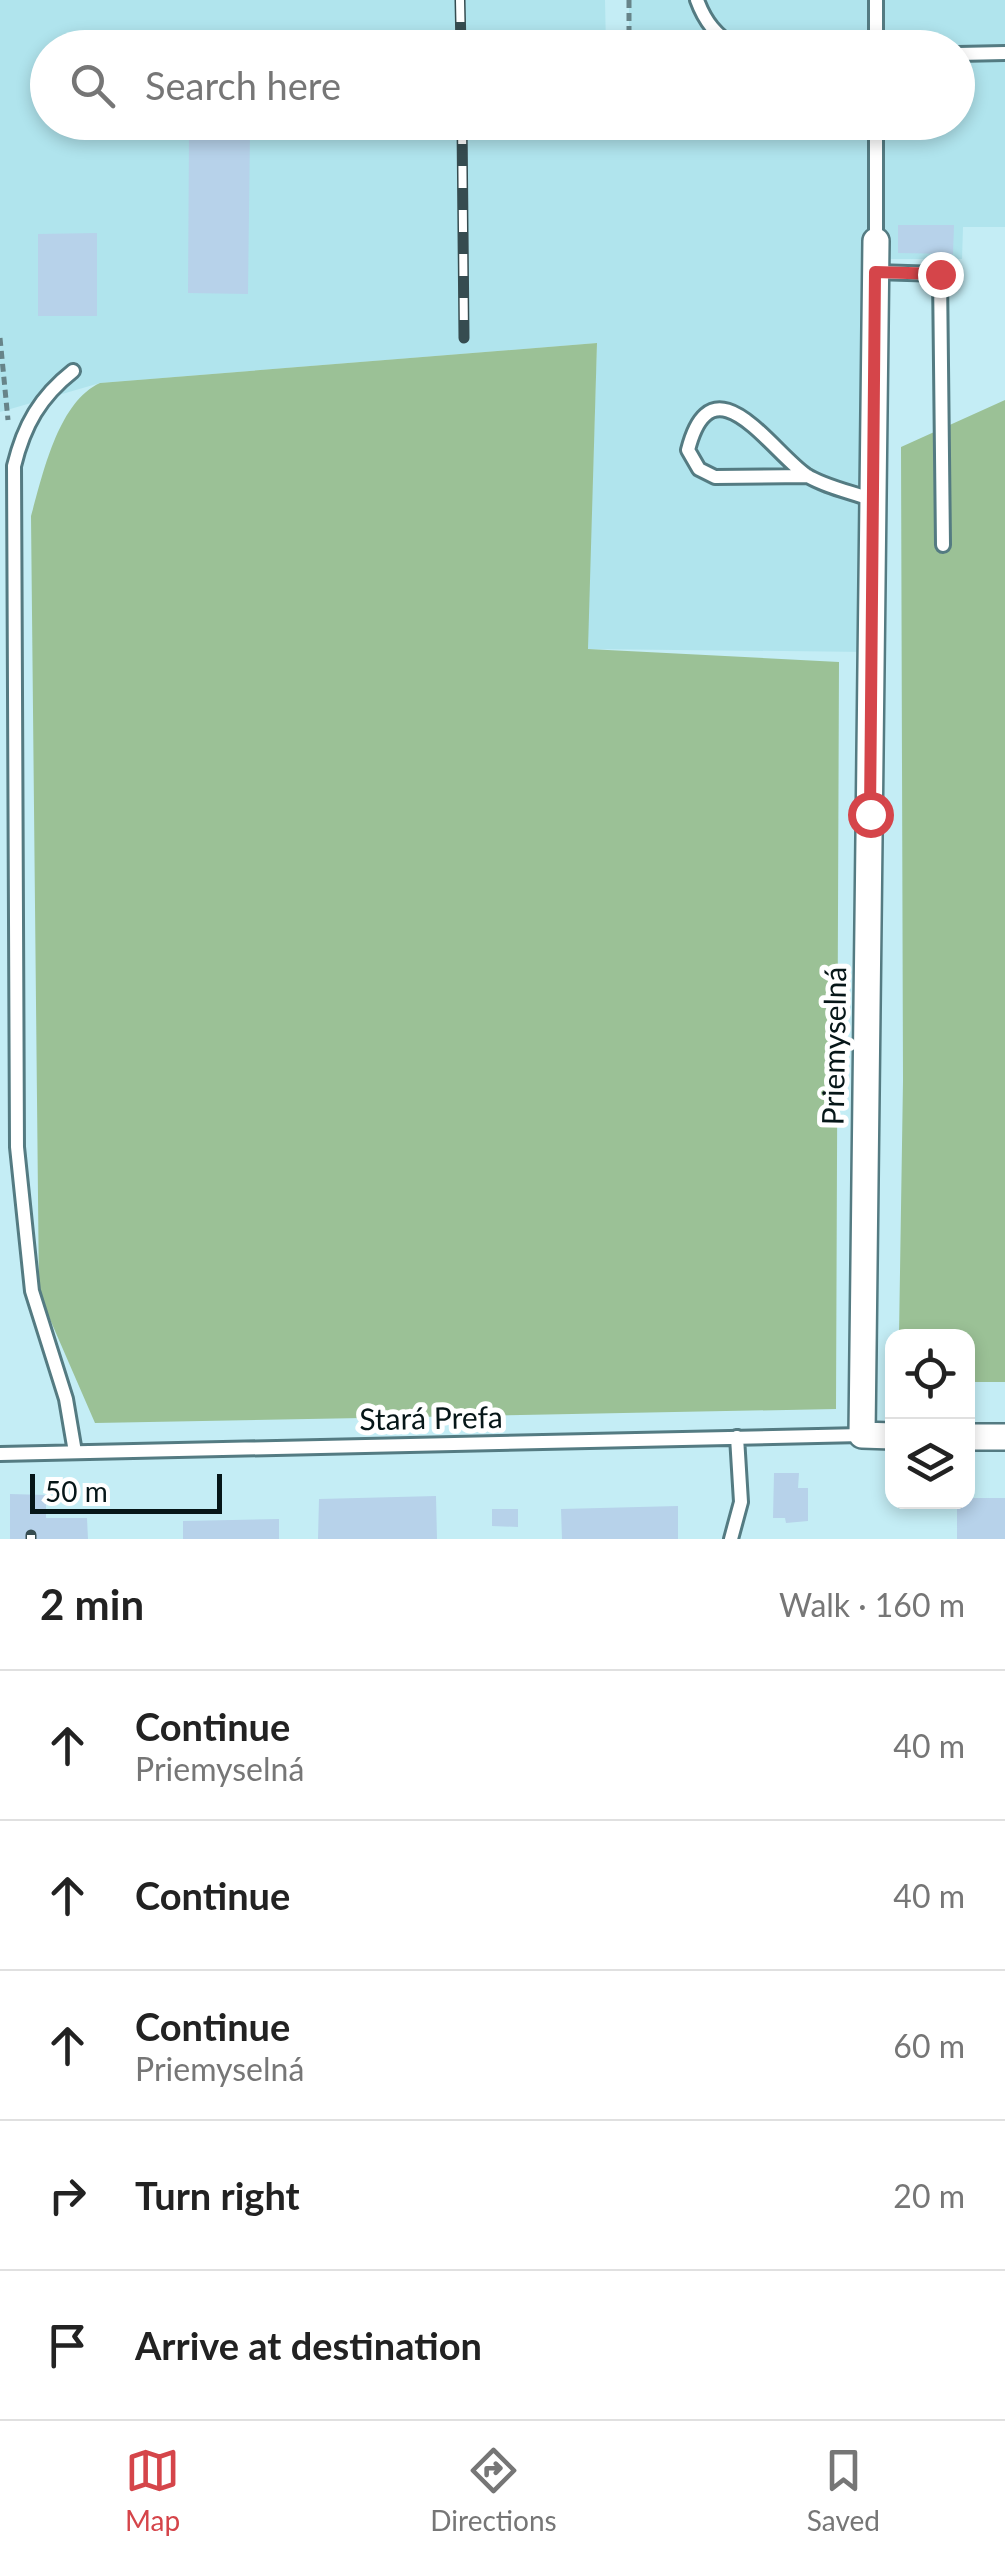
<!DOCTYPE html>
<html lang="en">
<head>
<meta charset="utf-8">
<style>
	:root { --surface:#fff; --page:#f2f2f2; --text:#222; --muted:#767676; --line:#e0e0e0; --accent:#d5454a }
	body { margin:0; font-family:Lato,sans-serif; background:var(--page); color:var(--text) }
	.controls { position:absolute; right:30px; bottom:30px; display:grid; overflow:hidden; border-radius:20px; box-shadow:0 5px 15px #0003 }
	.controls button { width:90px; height:90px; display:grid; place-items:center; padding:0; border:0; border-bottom:2px solid var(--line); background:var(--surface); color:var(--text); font:50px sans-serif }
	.scale { position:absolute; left:30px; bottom:25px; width:192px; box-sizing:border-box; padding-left:10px; border:5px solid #061618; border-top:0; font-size:28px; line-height:35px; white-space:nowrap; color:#061618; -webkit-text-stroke:8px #fff; paint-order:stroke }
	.stop { position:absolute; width:30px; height:30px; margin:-22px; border:8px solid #d5454a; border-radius:50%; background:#fff }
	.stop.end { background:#d5454a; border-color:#fff; box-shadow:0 2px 10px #0008 }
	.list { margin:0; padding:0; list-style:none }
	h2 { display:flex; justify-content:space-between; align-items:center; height:130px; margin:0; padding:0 40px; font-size:42px }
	h2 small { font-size:32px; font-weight:400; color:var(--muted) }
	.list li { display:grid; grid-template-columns:65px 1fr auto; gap:30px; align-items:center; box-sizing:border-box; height:150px; padding:0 40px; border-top:2px solid var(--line) }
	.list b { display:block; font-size:38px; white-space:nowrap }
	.list p { margin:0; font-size:32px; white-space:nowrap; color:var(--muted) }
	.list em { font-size:32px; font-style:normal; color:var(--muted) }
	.icon { flex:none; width:55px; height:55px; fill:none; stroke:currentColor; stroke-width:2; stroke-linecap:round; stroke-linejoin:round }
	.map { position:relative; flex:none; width:1005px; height:1539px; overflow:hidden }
	.search { position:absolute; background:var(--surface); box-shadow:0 5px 15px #0003; left:30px; right:30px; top:30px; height:110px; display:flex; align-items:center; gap:25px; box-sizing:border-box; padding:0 35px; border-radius:55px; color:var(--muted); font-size:38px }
	.sheet { height:880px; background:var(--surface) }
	nav { display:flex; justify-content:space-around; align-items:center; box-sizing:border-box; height:140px; border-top:2px solid var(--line); background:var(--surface); font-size:28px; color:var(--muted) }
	nav a { display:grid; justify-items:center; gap:5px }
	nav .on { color:var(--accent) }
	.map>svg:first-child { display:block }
	.built { fill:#b0e4ed }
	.green { fill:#9bc196 }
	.building { fill:#b7d2ea }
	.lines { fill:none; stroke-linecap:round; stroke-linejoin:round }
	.lane-casing { stroke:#547b82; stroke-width:18 }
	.street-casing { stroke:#547b82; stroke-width:30 }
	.path { stroke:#678489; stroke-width:5; stroke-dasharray:8 5; stroke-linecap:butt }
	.lane { stroke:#fff; stroke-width:12 }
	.street { stroke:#fff; stroke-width:25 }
	.rail-casing { stroke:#364c50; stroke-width:11 }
	.rail { stroke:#fff; stroke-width:8; stroke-dasharray:22; stroke-linecap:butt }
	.route { stroke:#d5454a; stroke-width:12 }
	.labels { text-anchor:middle; stroke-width:10; stroke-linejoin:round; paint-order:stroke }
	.street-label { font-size:30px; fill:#061618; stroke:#fff }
</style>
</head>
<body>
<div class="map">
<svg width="1005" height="1539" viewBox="0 0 1005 1539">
	<rect width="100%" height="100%" fill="#c4edf5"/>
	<path class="built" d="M0,0H605L606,47L48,48V122H958V48L629,47V0H1005V227H963L962,259H876L868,652L587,649L597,343L100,383L0,412Z"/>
	<path class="green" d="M597,343L588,649L839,662L836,1409L95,1423L39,1294L31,516C43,474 58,402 100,383Z
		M1005,400V1382H968V1336H899L903,1081L901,447Z"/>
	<path class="building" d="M189,131H250L248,294L188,293Z
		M898,225H954L953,254L898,253Z
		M97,233V316H38V234Z
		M774,1473H799L798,1488H808V1521L786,1523L785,1518H773Z
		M10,1494L46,1495V1518H87L88,1539H10Z
		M436,1496L437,1539H318L319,1499Z
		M968,1498H1005V1539H957V1502H968Z
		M678,1506V1539H562L561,1509Z
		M492,1509H518V1527L492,1526Z
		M279,1519V1539H183V1521Z"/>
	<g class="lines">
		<g class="lane-casing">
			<path id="lane" d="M697,0C705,22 716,35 736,48
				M876,0V48
				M958,54L1005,53
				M876,241V122
				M875,272L940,274L943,545
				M73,371C40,397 24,425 14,466L17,1147L32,1291L66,1399L75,1452
				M808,476L715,477L699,469L688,450C712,356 771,451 806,475C825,487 852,492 873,500
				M0,1454L862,1435
				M731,1539L741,1502L737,1437"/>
		</g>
		<g class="street-casing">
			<path id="street" d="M876,241L862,1435L892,1436
				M968,1437H1005"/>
		</g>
		<path class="path" d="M629,0V48
			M0,338L8,420"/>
		<use href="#lane" class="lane"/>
		<use href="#street" class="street"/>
		<g class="rail-casing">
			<path id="rail" d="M460,0L461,48
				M462,122L464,338
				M31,1535V1539"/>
		</g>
		<use href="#rail" class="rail"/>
	</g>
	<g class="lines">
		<path class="route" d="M870,814L875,272L940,274"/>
	</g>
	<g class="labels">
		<g class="street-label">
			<text transform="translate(835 1046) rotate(-89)" y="10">Priemyselná</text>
			<text transform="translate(431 1419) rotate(-1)" y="10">Stará Prefa</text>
		</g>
	</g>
</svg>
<div class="controls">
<button><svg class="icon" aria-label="locate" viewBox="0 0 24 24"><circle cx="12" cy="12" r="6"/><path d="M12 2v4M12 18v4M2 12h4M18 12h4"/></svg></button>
<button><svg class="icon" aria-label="layers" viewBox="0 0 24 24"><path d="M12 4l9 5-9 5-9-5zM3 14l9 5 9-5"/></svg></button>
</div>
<div class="scale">50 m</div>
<div class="stop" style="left:870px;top:814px"></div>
<div class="stop end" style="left:940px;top:274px"></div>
<div class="search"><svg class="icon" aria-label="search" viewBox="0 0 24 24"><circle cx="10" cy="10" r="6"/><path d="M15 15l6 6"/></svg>Search here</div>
</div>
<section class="sheet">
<h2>2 min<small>Walk · 160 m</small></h2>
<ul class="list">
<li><svg class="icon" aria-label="ahead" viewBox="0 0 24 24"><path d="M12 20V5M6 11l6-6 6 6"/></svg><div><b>Continue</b><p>Priemyselná</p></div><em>40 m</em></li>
<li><svg class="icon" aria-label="ahead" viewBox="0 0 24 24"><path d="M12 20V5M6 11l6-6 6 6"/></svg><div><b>Continue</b></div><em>40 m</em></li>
<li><svg class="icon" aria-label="ahead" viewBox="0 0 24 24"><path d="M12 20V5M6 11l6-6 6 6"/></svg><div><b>Continue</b><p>Priemyselná</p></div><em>60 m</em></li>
<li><svg class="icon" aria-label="right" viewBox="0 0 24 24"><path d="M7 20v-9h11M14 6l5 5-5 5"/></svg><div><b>Turn right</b></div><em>20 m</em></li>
<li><svg class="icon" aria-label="arrive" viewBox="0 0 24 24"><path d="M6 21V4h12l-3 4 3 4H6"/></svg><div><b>Arrive at destination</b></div></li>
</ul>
</section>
<nav>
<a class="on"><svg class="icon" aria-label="map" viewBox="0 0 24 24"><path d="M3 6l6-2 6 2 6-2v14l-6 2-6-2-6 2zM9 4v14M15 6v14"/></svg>Map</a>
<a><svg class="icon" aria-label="directions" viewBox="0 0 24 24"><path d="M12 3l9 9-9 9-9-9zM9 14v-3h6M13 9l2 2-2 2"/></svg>Directions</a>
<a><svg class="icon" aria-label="saved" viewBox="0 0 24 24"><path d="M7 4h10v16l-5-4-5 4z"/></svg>Saved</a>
</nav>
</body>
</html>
